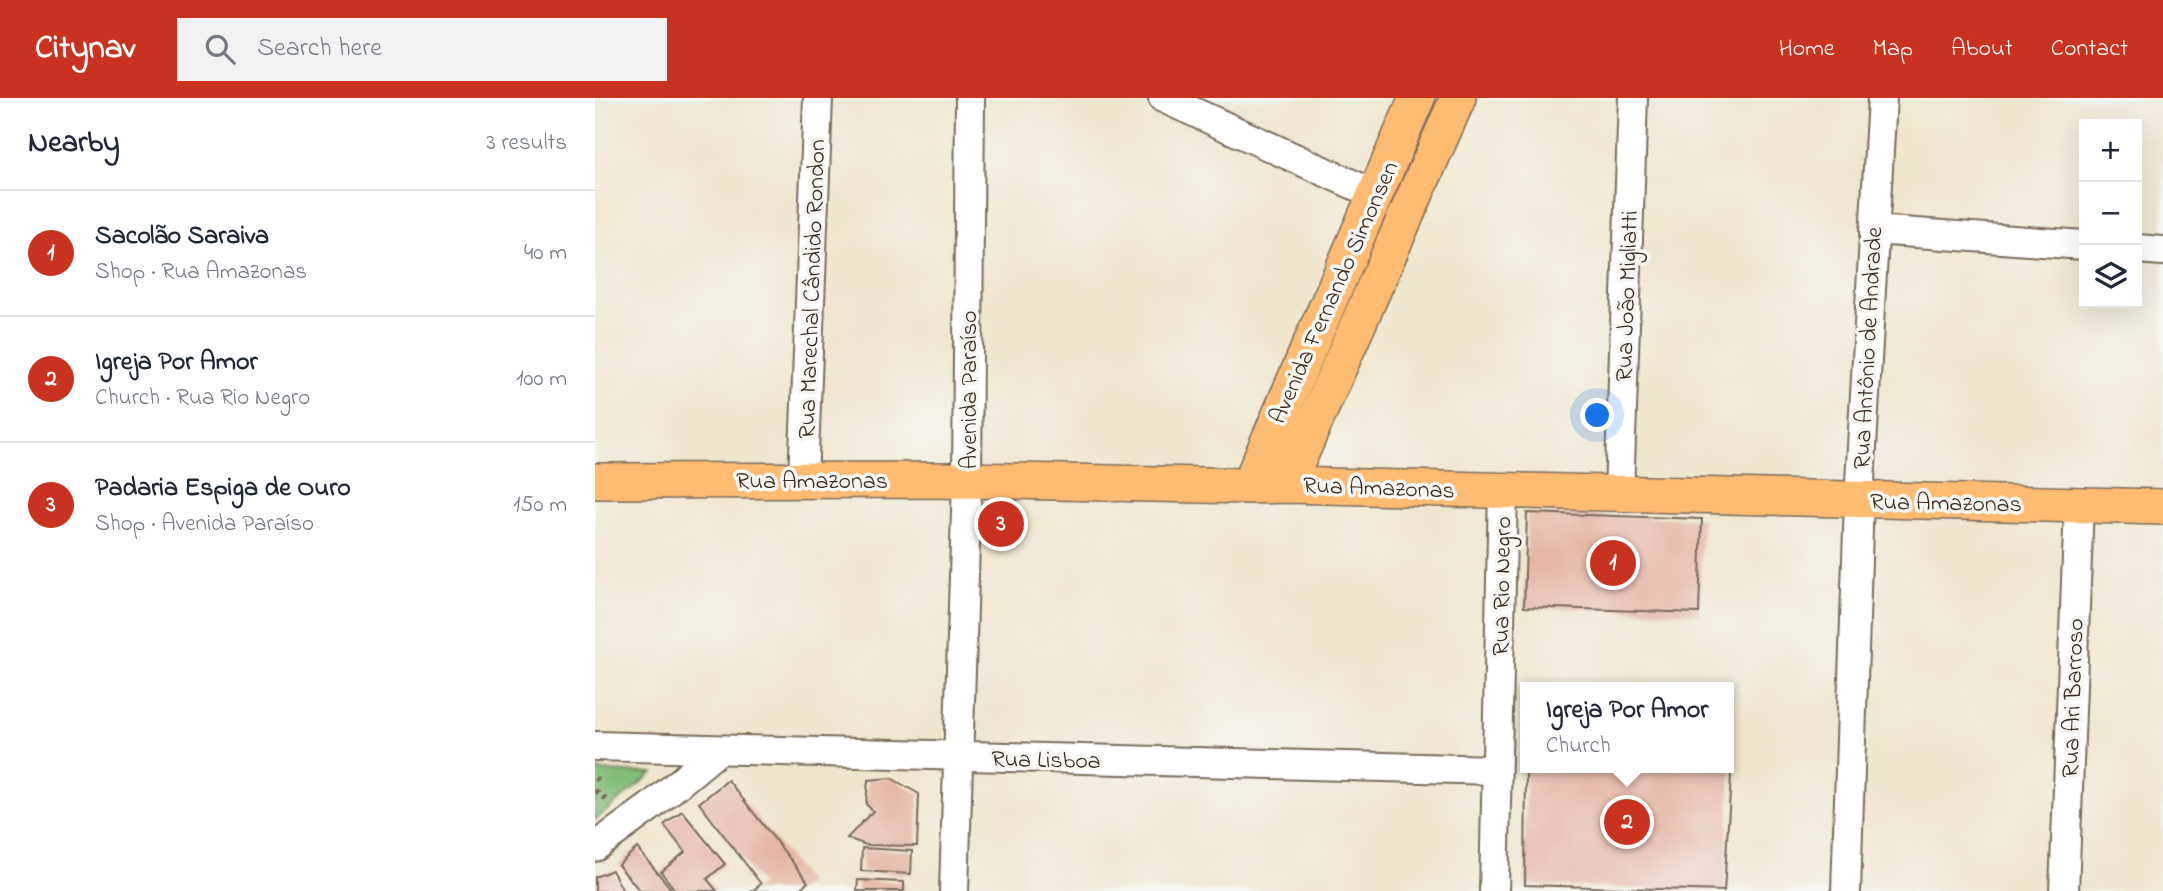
<!DOCTYPE html>
<html lang="en">
<head>
<meta charset="utf-8">
<style>
	:root { --surface:#fff; --page:#f2f2f3; --text:#1f2937; --muted:#747a83; --line:#e0e1e3; --accent:#c8321e }
	body { margin:0; font-family:"Indie Flower",sans-serif; background:var(--page); color:var(--text) }
	.controls { position:absolute; right:21px; top:21px; display:grid; overflow:hidden; border-radius:0px; box-shadow:0 7px 28px #0002 }
	.controls button { width:63px; height:63px; display:grid; place-items:center; padding:0; border:0; border-bottom:2px solid var(--line); background:var(--surface); color:var(--text); font:35px sans-serif }
	.you { position:absolute; left:1003px; top:318px; width:24px; height:24px; margin:-18px; border:5px solid #fff; border-radius:50%; background:#1a73e8; box-shadow:0 0 0 10px #1a73e833 }
	.badge { display:grid; place-items:center; width:46px; height:46px; border-radius:50%; background:var(--accent); color:#fff; font-size:23px; font-weight:700 }
	.pin { position:absolute; translate:-50% -50%; border:4px solid #fff; box-shadow:0 2px 7px #0006 }
	.popup { position:absolute; left:925px; top:584px; width:214px; height:91px; box-sizing:border-box; display:grid; place-content:center; border-radius:0px; background:var(--surface); filter:drop-shadow(0 2px 5px #0005); font-size:23px; white-space:nowrap; color:var(--muted) }
	.popup b { font-size:26px; color:var(--text) }
	.popup::after { content:''; position:absolute; left:50%; top:100%; margin-left:-14px; border:14px solid transparent; border-top-color:var(--surface) }
	.list { margin:0; padding:0; list-style:none }
	h2 { display:flex; justify-content:space-between; align-items:center; height:91px; margin:0; padding:0 28px; font-size:30px }
	h2 small { font-size:23px; font-weight:400; color:var(--muted) }
	.list li { display:grid; grid-template-columns:46px 1fr auto; gap:21px; align-items:center; box-sizing:border-box; height:126px; padding:0 28px; border-top:2px solid var(--line) }
	.list b { display:block; font-size:26px; white-space:nowrap }
	.list p { margin:0; font-size:23px; white-space:nowrap; color:var(--muted) }
	.list em { font-size:23px; font-style:normal; color:var(--muted) }
	.icon { flex:none; width:38px; height:38px; fill:none; stroke:currentColor; stroke-width:2; stroke-linecap:round; stroke-linejoin:round }
	.map { position:relative; flex:none; width:1568px; height:793px; overflow:hidden }
	header { display:flex; align-items:center; gap:42px; box-sizing:border-box; height:98px; padding:0 35px; background:var(--accent); color:#fff }
	header strong { font-size:33px }
	nav { display:flex; gap:38px; margin-inline-start:auto; font-size:24px }
	.search { width:490px; height:63px; background:var(--page); display:flex; align-items:center; gap:18px; box-sizing:border-box; padding:0 24px; border-radius:0px; color:var(--muted); font-size:26px }
	main { display:flex }
	aside { flex:1; background:var(--surface) }
	.map>svg:first-child { display:block }
	.forest { fill:#83bc79; stroke:#5f734c; stroke-width:2 }
	.building { fill:#e6b7a5 }
	.lines { fill:none; stroke-linecap:round; stroke-linejoin:round }
	.minor-casing { stroke:#7a6c5c; stroke-width:32 }
	.major-casing { stroke:#7a6c5c; stroke-width:38 }
	.path { stroke:#7a6c5c; stroke-width:4.5; stroke-dasharray:5 5; stroke-linecap:butt }
	.minor { stroke:#fff; stroke-width:28 }
	.major { stroke:#febb71; stroke-width:35 }
	.labels { text-anchor:middle; stroke-width:7; stroke-linejoin:round; paint-order:stroke }
	.street-label { font-size:24px; fill:#3b2a1e; stroke:#f6f6f2 }
</style>
</head>
<body>
<header>
<strong>Citynav</strong>
<div class="search"><svg class="icon" aria-label="search" viewBox="0 0 24 24"><circle cx="10" cy="10" r="6"/><path d="M15 15l6 6"/></svg>Search here</div>
<nav><a>Home</a><a>Map</a><a>About</a><a>Contact</a></nav>
</header>
<main>
<aside>
<h2>Nearby<small>3 results</small></h2>
<ul class="list">
<li><span class="badge">1</span><div><b>Sacolão Saraiva</b><p>Shop · Rua Amazonas</p></div><em>40 m</em></li>
<li><span class="badge">2</span><div><b>Igreja Por Amor</b><p>Church · Rua Rio Negro</p></div><em>100 m</em></li>
<li><span class="badge">3</span><div><b>Padaria Espiga de Ouro</b><p>Shop · Avenida Paraíso</p></div><em>150 m</em></li>
</ul>
</aside>
<div class="map">
<svg width="1568" height="793" viewBox="0 0 1568 793">
	<rect width="100%" height="100%" fill="#f6f6f2"/>
	<filter id="ink" filterUnits="userSpaceOnUse"><feTurbulence type="fractalNoise" baseFrequency=".0143" numOctaves="2"/><feDisplacementMap in="SourceGraphic" scale="14" xChannelSelector="R" yChannelSelector="G"/><feConvolveMatrix kernelMatrix="1 2 1 2 8 2 1 2 1" color-interpolation-filters="sRGB"/></filter>
	<filter id="wash" filterUnits="userSpaceOnUse"><feTurbulence type="fractalNoise" baseFrequency=".00686" numOctaves="4" result="noise"/><feDisplacementMap in="SourceGraphic" scale="28" xChannelSelector="R" yChannelSelector="G"/><feGaussianBlur stdDeviation="1.57" result="paint"/><feColorMatrix in="noise" values="0 0 0 0 0 0 0 0 0 0 0 0 0 0 0 0 0 1.4 0 .05"/><feComposite in="paint" operator="in"/></filter>
	<g filter="url(#wash)">
		<rect width="100%" height="100%" fill="#efe6ce"/>
		<path class="forest" d="M0,672L8,673L58,675L0,722Z"/>
		<g id="blocks">
			<path class="building" d="M401,403H422L420,438L391,437L392,415Z
				M932,415L1107,421L1104,515L929,509Z
				M1134,661H1137L1129,793L930,787L931,670H1134Z
				M296,680L324,696L322,748L271,747L252,740L278,713L271,706L273,682Z
				M133,682L213,784L202,793H157L166,786L104,705Z
				M87,713L130,766L112,781L122,793H81L66,774L90,754L69,727Z
				M42,750L78,793H45L23,767Z
				M267,750L317,753L316,776L266,773Z
				M17,772L28,793H0V779Z
				M263,782L309,784V793H262Z"/>
		</g>
	</g>
	<g filter="url(#ink)">
		<use href="#blocks" fill-opacity="0" stroke="#7a6c5c" stroke-width="2"/>
		<g class="lines">
			<g class="minor-casing">
				<path id="minor" d="M568,0L781,97
					M1279,132L1489,147
					M1542,151L1568,153
					M208,382L223,0
					M1024,396L1038,0
					M0,648L901,672
					M0,749L55,709L124,652
					M359,793L372,382L375,0
					M899,793L908,393
					M1251,793L1264,401L1287,0
					M1469,793L1484,407"/>
			</g>
			<g class="major-casing">
				<path id="major" d="M0,383L372,382L654,388L692,387L1568,409
					M692,387L863,0
					M654,388L822,0"/>
			</g>
			<path class="path" d="M0,683L6,675
				M0,692L14,704"/>
			<use href="#minor" class="minor"/>
			<use href="#major" class="major"/>
		</g>
	</g>
	<g class="labels">
		<g class="street-label">
			<text transform="translate(216 191) rotate(-88)" y="8">Rua Marechal Cândido Rondon</text>
			<text transform="translate(738 194) rotate(-66)" y="8">Avenida Fernando Simonsen</text>
			<text transform="translate(1031 198) rotate(-88)" y="8">Rua João Migliatti</text>
			<text transform="translate(1272 250) rotate(-87)" y="8">Rua Antônio de Andrade</text>
			<text transform="translate(373 292) rotate(-90)" y="8">Avenida Paraíso</text>
			<text x="217" y="390">Rua Amazonas</text>
			<text transform="translate(784 389) rotate(2)" y="8">Rua Amazonas</text>
			<text transform="translate(1351 404) rotate(1)" y="8">Rua Amazonas</text>
			<text transform="translate(906 488) rotate(-89)" y="8">Rua Rio Negro</text>
			<text transform="translate(1477 600) rotate(-88)" y="8">Rua Ari Barroso</text>
			<text transform="translate(451 661) rotate(1)" y="8">Rua Lisboa</text>
		</g>
	</g>
</svg>
<div class="controls">
<button>+</button>
<button>−</button>
<button><svg class="icon" aria-label="layers" viewBox="0 0 24 24"><path d="M12 4l9 5-9 5-9-5zM3 14l9 5 9-5"/></svg></button>
</div>
<div class="you"></div>
<div class="pin badge" style="left:1018px;top:465px">1</div>
<div class="pin badge" style="left:1032px;top:724px">2</div>
<div class="popup"><b>Igreja Por Amor</b>Church</div>
<div class="pin badge" style="left:406px;top:426px">3</div>
</div>
</main>
</body>
</html>
